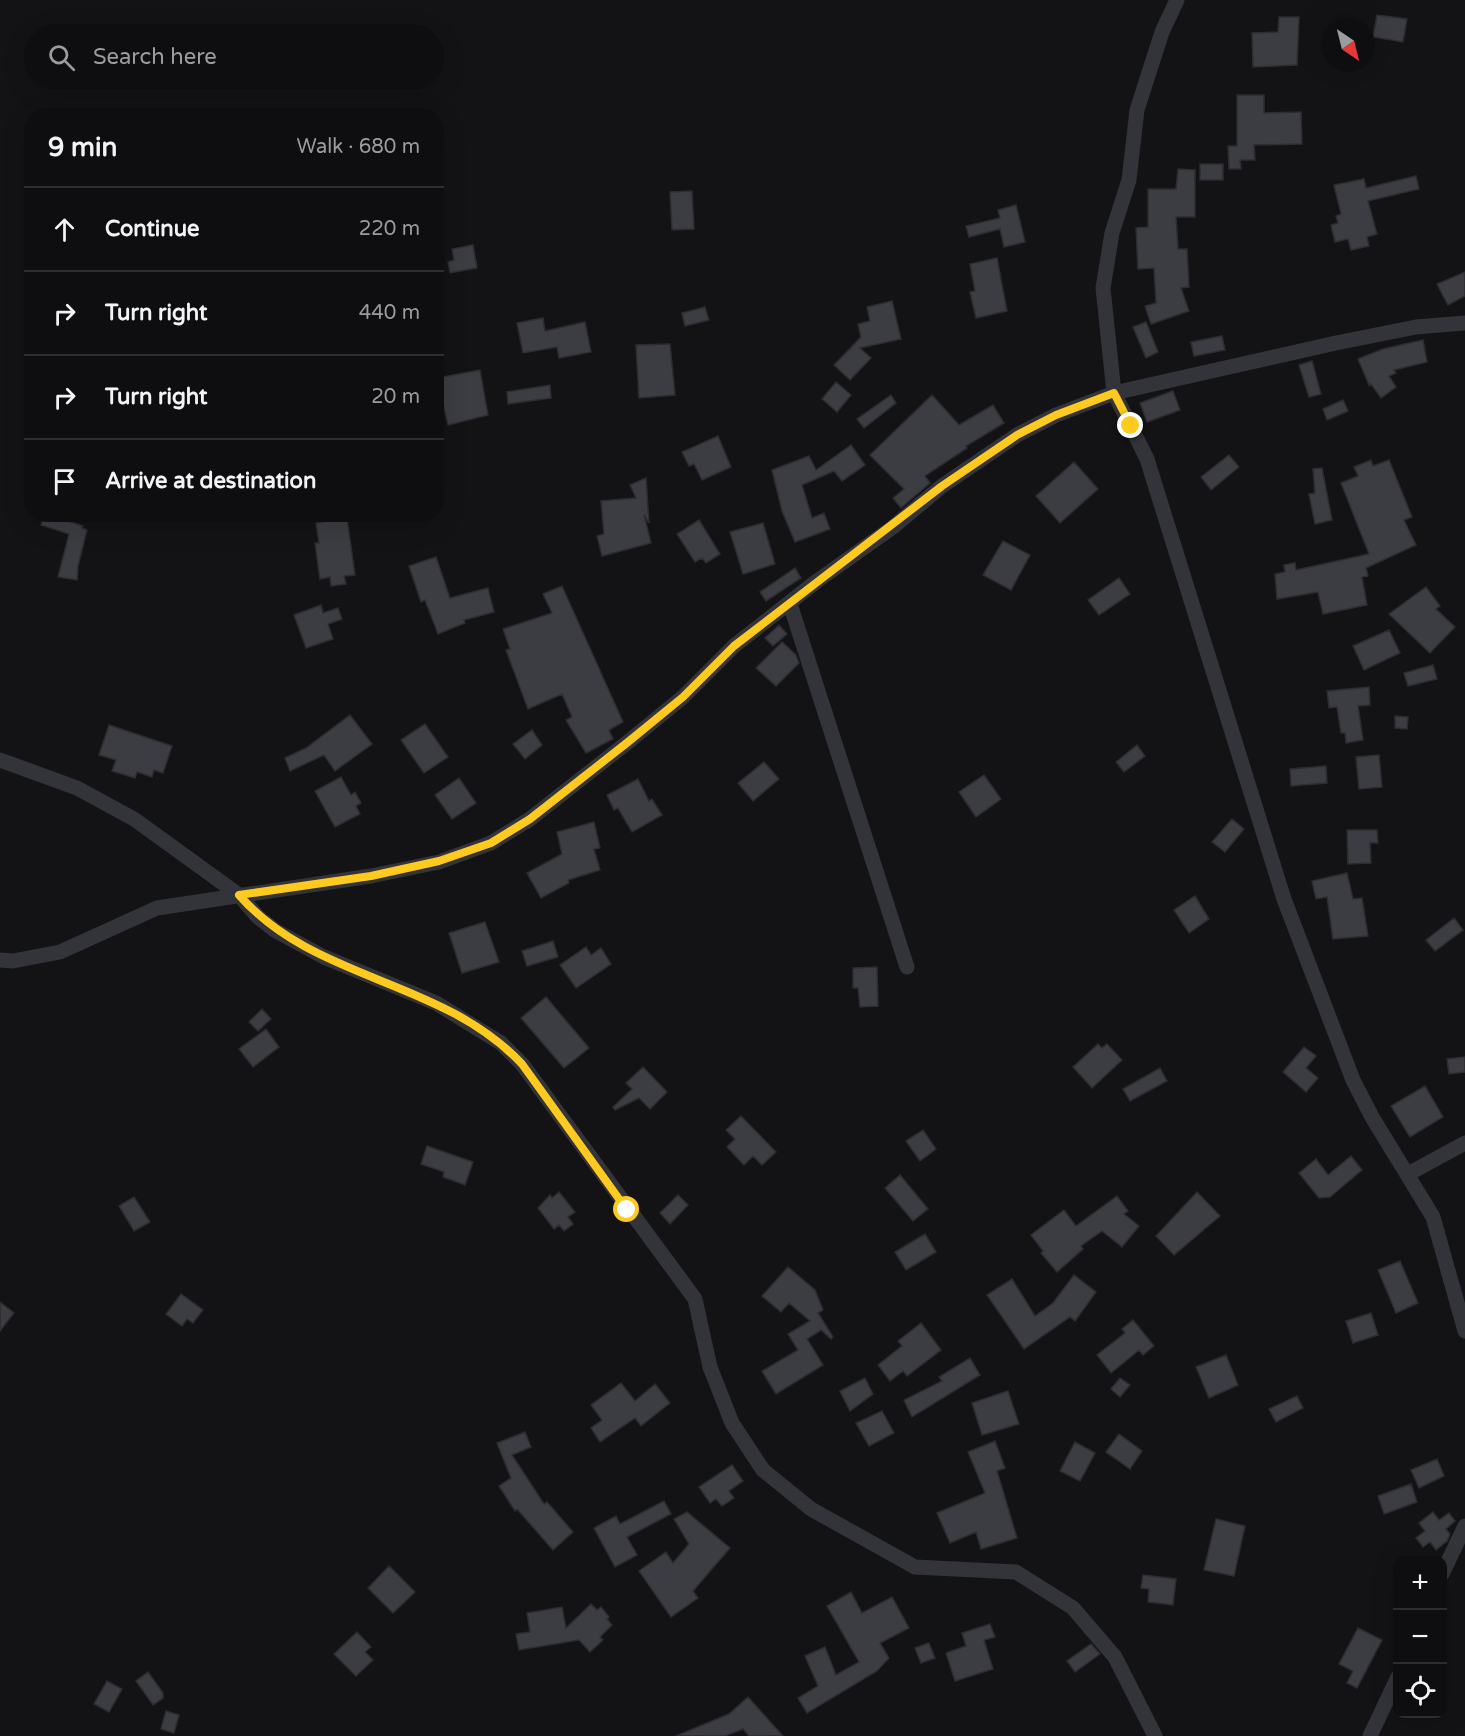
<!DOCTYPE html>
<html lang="en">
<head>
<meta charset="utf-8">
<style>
	:root { --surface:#0e0e10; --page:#171719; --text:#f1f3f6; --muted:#9b9c9f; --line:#2e2e30 }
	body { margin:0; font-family:"Varela Round",sans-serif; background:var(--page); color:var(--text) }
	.controls { position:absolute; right:18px; bottom:18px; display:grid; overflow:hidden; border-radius:12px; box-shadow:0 6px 24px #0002 }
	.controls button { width:54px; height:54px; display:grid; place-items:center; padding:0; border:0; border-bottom:2px solid var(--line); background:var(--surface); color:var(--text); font:30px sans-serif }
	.compass { position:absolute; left:1321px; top:18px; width:54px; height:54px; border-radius:50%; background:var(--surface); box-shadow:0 6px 24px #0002; rotate:145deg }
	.stop { position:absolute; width:18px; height:18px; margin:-14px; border:4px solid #ffca20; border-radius:50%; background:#fff }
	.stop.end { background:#ffca20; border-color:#fff; box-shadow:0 2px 6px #0008 }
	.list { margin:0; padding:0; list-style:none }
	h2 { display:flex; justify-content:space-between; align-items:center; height:78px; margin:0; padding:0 24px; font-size:26px }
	h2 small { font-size:20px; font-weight:400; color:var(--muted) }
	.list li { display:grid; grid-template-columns:39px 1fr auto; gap:18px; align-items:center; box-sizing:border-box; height:84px; padding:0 24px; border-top:2px solid var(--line) }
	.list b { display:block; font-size:22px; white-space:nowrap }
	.list em { font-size:20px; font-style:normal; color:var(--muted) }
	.icon { flex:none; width:33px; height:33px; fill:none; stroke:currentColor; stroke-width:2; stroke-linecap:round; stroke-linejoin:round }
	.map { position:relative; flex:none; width:1465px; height:1736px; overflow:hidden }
	.search { position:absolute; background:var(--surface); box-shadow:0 6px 24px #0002; left:24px; top:24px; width:420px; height:66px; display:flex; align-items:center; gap:15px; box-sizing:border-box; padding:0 21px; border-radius:33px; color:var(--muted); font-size:22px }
	.panel { position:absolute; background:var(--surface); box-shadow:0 6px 24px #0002; left:24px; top:108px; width:420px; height:414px; border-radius:24px }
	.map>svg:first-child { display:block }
	.building { fill:#3c3d42; stroke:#2d2d31; stroke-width:1.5 }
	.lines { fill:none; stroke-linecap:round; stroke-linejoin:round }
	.minor { stroke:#33343a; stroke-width:15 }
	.route { stroke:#ffca20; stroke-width:8 }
</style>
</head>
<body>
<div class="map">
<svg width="1465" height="1736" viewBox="0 0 1465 1736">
	<rect width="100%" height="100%" fill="#131315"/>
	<path class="building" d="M1377,15L1407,19L1403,42L1373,37Z
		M1279,17H1299L1297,65L1253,67L1252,33L1278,32Z
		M1237,95H1264V113L1301,112L1302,144L1254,145L1255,160H1240L1241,169H1229L1228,146H1237Z
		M1200,164H1223V180H1200Z
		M1178,169L1195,170V217H1176L1178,249H1187L1189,287L1181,288L1189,311L1151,324L1145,306L1156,303L1154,268L1138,269L1136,228L1148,227V189H1176Z
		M1416,176L1419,189L1368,201L1377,234L1367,237L1369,246L1351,250L1348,239L1335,242L1331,225L1338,223L1336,216L1341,214L1334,185L1364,179L1366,188Z
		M692,191L694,229L672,230L670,192Z
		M1016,205L1025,242L1004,247L1000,229L969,237L966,226L1000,218L998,210Z
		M473,245L477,268L450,273L448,262L454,260L452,249Z
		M997,258L1007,311L976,318L970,292L975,291L970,264Z
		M1465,272V296L1448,305L1437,284Z
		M892,301L901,339L860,348L871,358L850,380L834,365L861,337L858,324L870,321L867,307Z
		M705,307L709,320L685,326L682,313Z
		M543,318L545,331L585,322L591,352L559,358L557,347L523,353L517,323Z
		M1146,322L1158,352L1146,358L1133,327Z
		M1222,336L1225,350L1194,356L1191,342Z
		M1423,340L1427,362L1394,370L1396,373L1389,376L1396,387L1381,398L1371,384L1369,385L1358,359L1383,349Z
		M670,344L675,395L639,398L636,345Z
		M1312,361L1321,394L1309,397L1299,365Z
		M480,370L488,415L448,425L437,378Z
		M836,382L851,395L837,412L822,399Z
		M550,385L551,398L508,404L507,392Z
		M1173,391L1180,410L1147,422L1140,403Z
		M891,395L896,403L864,428L857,419Z
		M932,395L959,425L993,405L1004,423L966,446L967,448L925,476L930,483L901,508L893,498L904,489L870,455Z
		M1343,400L1348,411L1327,420L1323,409Z
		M718,436L731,467L702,480L694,464L689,466L682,452Z
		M851,445L865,465L842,481L834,471L802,485L812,518L824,513L830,529L795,542L782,511L772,470L809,456L816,470Z
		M1229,455L1239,467L1211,490L1201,477Z
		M1371,460L1373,466L1389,460L1412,517L1404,520L1416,545L1366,568L1368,576L1362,577L1367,605L1323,614L1318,592L1277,599L1275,574L1285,572L1284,565L1295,563L1296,570L1369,554L1341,483L1358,476L1354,467Z
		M1074,462L1098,489L1060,523L1036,496Z
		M1322,468L1332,520L1315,524L1309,494L1315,493L1313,469Z
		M646,478L649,523L644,515L651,543L602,556L597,536L604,534L601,501L636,498L630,485Z
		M45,514L83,526L82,528L87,530L78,566L77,580L58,577L69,534L41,525Z
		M347,518L355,575L344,576L346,584L331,586L330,577L320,579L315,543H319L316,523Z
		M699,520L720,554L706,563L702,558L695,562L677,534Z
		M763,523L775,564L743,574L730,532Z
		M1003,541L1030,555L1011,590L983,575Z
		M436,557L450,598L488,588L494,612L464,620L465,623L438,634L425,600L421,602L409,566Z
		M795,568L801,578L766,601L760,592Z
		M1119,578L1130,594L1099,615L1088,600Z
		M562,586L623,722L609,730L613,739L586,753L566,720L572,717L562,694L528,709L506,650L510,649L503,629L552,613L543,594Z
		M1426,587L1440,606L1436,609L1455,627L1430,653L1389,614Z
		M321,605L323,613L338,608L342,619L328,624L333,639L306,648L294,615Z
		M779,625L787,634L773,646L765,638Z
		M1389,630L1400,653L1364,670L1353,646Z
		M782,642L796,655L799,663L776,686L756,668Z
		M1433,665L1437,679L1408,686L1404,673Z
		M1369,687L1370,705L1358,706L1363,740L1346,743L1345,733H1341L1337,707L1329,708L1327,691Z
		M350,715L372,744L335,771L324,755L290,771L285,758L306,748Z
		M1395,716L1408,717L1407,729L1395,728Z
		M425,724L448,757L424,773L401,740Z
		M109,725L172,746L163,773L154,770L152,777L137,772L135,778L112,771L116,760L99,755Z
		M532,730L542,745L525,759L513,744Z
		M1137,745L1145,756L1124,772L1116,762Z
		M1379,755L1382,787L1359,789L1356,757Z
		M764,762L779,779L753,801L738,783Z
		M1326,766L1327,783L1291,786L1290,769Z
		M984,775L1001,799L976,817L959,792Z
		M341,777L351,795L355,792L361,803L356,806L360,814L335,827L315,791Z
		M459,778L476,803L452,819L435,795Z
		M638,779L649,801L652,799L662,815L632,832L618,808L614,810L607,795Z
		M1232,819L1244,829L1225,852L1212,842Z
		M594,822L600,848L594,849L600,870L568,880L569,883L541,898L527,873L562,854L557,832Z
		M1347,830H1377L1378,843H1370L1371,863L1348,864Z
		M1347,873L1353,899L1362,898L1368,936L1333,939L1327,897L1316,899L1312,881Z
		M1195,896L1209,919L1189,933L1174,910Z
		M1454,918L1463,930L1435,951L1426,940Z
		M485,922L499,962L462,973L449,933Z
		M553,941L558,957L527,966L522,951Z
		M586,947L591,955L601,948L611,964L576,988L560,965Z
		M877,967L878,1006L860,1007L858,988H853V968Z
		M546,997L589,1048L564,1068L521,1018Z
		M262,1009L271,1019L258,1031L249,1022Z
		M266,1029L279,1047L253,1067L239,1049Z
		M1098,1044L1102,1048L1107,1044L1122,1060L1092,1088L1073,1067Z
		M1304,1047L1316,1056L1306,1068L1318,1078L1306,1092L1283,1072Z
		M1465,1057V1072L1449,1074L1447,1059Z
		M643,1067L667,1092L650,1109L639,1098L615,1110L613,1107L632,1089L626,1083Z
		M1160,1068L1167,1081L1130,1101L1123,1089Z
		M1425,1086L1443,1117L1410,1137L1391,1106Z
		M741,1116L776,1152L762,1165L753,1156L744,1165L727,1147L735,1139L726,1130Z
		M923,1130L936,1149L920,1161L906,1141Z
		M427,1146L473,1162L465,1185L443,1177L444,1172L421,1164Z
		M1351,1156L1362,1170L1330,1197L1319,1198L1299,1173L1316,1159L1328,1175Z
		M900,1175L928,1209L913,1221L885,1188Z
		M559,1192L575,1212L568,1217L573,1224L564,1231L559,1225L554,1229L538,1208L550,1195L552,1198Z
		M1197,1192L1220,1216L1174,1255L1156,1236Z
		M678,1195L688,1205L670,1224L660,1213Z
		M1117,1196L1128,1211L1124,1214L1139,1226L1122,1247L1102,1231L1081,1246L1083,1249L1057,1272L1041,1253L1043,1251L1031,1235L1064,1210L1076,1226Z
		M134,1197L150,1222L134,1231L119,1206Z
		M925,1234L936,1252L906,1270L895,1252Z
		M1400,1261L1418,1303L1396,1313L1378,1270Z
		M788,1267L815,1290L823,1310L818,1313L833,1337L831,1339L821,1330L807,1339L823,1365L776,1394L762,1371L798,1350L788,1334L810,1321L789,1303L781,1312L762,1296Z
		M1074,1275L1096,1292L1075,1321L1070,1317L1024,1349L987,1295L1012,1279L1035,1316L1053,1303Z
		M181,1294L203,1310L193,1323L187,1319L182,1326L166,1314Z
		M0,1302L14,1313L0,1331Z
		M1371,1313L1378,1335L1353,1343L1346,1321Z
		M1133,1320L1154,1346L1143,1355L1139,1350L1111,1373L1097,1355L1125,1333L1122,1329Z
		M921,1323L941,1350L907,1376L903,1371L890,1381L878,1365L902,1346L898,1341Z
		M1226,1355L1238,1385L1209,1398L1196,1367Z
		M970,1358L980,1375L912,1417L904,1400L942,1381L939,1377Z
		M865,1378L873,1394L850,1411L840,1391Z
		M1120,1378L1130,1385L1120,1397L1111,1389Z
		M621,1383L635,1401L655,1384L670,1403L641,1426L635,1418L600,1442L591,1428L602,1420L591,1405Z
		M1008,1391L1019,1424L982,1435L972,1403Z
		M1297,1396L1303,1408L1276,1422L1269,1409Z
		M882,1411L894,1433L869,1446L856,1423Z
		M525,1432L531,1447L512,1455L544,1504L547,1502L573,1532L553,1550L517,1509L515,1511L499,1486L511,1478L497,1443Z
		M1119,1434L1142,1451L1130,1469L1106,1452Z
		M995,1441L1005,1468L997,1471L1017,1538L981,1549L976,1532L950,1543L937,1513L985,1493L968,1452Z
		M1075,1442L1095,1453L1080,1481L1060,1471Z
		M1437,1459L1444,1476L1419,1488L1411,1470Z
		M732,1465L743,1481L729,1491L734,1498L722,1506L716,1499L710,1503L699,1487Z
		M1411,1484L1417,1502L1384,1514L1378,1496Z
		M664,1501L671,1514L627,1537L637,1555L615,1567L594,1528L616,1516L620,1524Z
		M687,1512L730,1548L693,1591L698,1598L671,1617L639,1571L666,1552L673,1563L689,1544L674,1519Z
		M1433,1512L1439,1520L1449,1513L1455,1521L1446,1529L1450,1534L1447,1541L1436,1550L1430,1542L1423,1547L1416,1538L1425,1531L1419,1523Z
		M1216,1519L1245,1526L1234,1576L1204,1570Z
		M389,1566L415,1592L393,1613L368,1588Z
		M1143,1575L1176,1579L1173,1605L1148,1602L1149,1589L1141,1588Z
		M851,1592L862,1613L892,1597L909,1628L880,1643L889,1658L877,1671L807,1713L798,1698L818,1686L805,1656L825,1647L836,1675L859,1662L827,1606Z
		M591,1604L597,1610L601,1607L609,1617L607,1619L612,1625L600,1637L603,1640L590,1652L579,1640L519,1650L516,1634L530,1632L527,1613L562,1607L566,1628Z
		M990,1624L995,1637L984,1640L993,1669L955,1681L946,1653L966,1646L962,1633Z
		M1358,1628L1382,1640L1357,1688L1347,1683L1353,1671L1339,1664Z
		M357,1632L371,1647L365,1652L373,1660L356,1676L334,1654Z
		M929,1643L935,1658L921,1663L915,1648Z
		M1091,1644L1100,1654L1075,1672L1067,1661Z
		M148,1672L163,1693V1698L153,1705L136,1681Z
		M107,1681L122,1689L109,1712L94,1704Z
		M748,1697L783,1736H749L743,1729L725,1736H676L729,1714Z
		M166,1711L179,1715L174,1733L161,1729Z"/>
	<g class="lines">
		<path class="minor" d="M1177,0L1162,32L1137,110L1129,180L1112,233L1103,288L1114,393L1147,459L1284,899L1353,1080L1372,1117L1433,1217L1465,1331
			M790,604L907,967
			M0,760L77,788L134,819L239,895L258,917L276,931L324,957L436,1003L501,1043L522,1064L695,1299L710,1367L732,1423L763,1470L811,1509L915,1567L1016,1572L1073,1608L1115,1657L1155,1736
			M0,960L13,961L60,952L157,908L371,876L439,862L491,843L530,819L628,742L683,697L734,646L817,581L893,527L942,486L1017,435L1056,415L1114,393L1336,343L1416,327L1465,323
			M1408,1174L1465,1143
			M1442,1574L1465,1526
			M1370,1736L1398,1677"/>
	</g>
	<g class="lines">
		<path class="route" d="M627,1210L522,1064C441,978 315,982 239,895L371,876L439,861L491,843L530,819L628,742L683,697L734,646L942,486L1017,435L1056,415L1114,393L1131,426"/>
	</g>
</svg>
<div class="controls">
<button>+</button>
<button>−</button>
<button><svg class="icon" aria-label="locate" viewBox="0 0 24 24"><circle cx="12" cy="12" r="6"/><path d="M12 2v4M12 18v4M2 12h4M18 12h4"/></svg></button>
</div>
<svg class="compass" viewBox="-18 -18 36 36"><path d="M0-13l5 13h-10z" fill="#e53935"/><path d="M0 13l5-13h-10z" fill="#9b9c9f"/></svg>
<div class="stop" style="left:627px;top:1210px"></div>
<div class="stop end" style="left:1131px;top:426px"></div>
<div class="search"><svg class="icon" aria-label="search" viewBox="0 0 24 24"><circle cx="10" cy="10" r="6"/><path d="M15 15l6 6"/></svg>Search here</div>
<section class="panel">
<h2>9 min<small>Walk · 680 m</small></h2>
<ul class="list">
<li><svg class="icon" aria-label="ahead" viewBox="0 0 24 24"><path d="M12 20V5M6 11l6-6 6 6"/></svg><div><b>Continue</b></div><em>220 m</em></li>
<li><svg class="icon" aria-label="right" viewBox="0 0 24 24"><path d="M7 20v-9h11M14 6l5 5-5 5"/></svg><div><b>Turn right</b></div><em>440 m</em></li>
<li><svg class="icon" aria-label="right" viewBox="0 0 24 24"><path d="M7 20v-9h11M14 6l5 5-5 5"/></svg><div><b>Turn right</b></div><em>20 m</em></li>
<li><svg class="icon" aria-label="arrive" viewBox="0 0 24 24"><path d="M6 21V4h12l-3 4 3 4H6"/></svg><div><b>Arrive at destination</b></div></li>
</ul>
</section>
</div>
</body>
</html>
